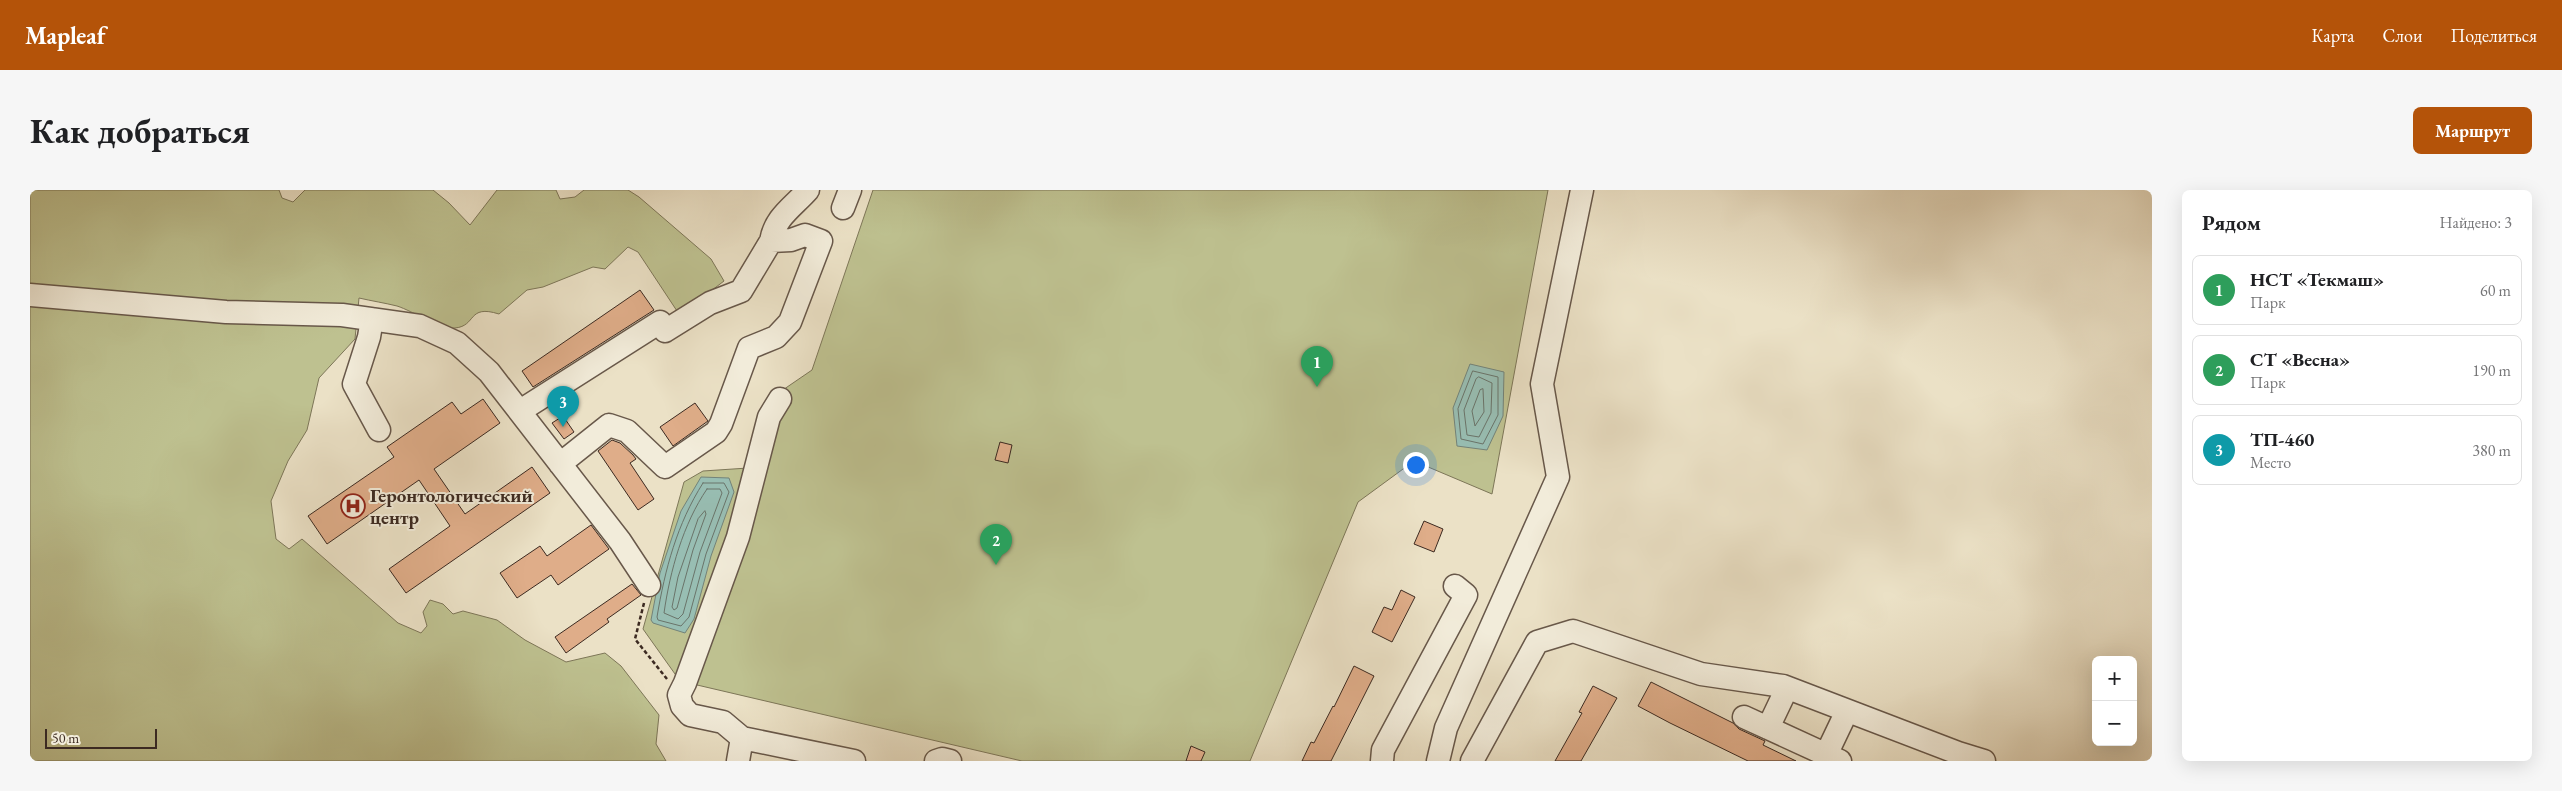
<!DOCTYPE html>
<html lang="ru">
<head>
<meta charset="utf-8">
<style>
	:root { --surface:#fff; --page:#f6f6f6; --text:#202124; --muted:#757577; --line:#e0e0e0; --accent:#b45309 }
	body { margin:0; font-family:"EB Garamond",serif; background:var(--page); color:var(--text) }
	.controls { position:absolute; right:15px; bottom:15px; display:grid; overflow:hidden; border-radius:8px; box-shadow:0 5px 20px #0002 }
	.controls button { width:45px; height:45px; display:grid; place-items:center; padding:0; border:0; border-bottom:1px solid var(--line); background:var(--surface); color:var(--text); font:25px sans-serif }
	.scale { position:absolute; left:15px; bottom:12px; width:112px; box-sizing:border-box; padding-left:5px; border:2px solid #3c2a21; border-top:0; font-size:14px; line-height:18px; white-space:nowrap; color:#3c2a21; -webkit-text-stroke:4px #f2ecda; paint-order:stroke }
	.you { position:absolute; left:1385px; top:274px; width:18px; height:18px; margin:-12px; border:4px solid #fff; border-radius:50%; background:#1a73e8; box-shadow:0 0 0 8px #1a73e833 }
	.badge { display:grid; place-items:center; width:32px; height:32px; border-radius:50%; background:var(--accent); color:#fff; font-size:16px; font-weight:700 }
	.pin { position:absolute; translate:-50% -41px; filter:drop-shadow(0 1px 2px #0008) }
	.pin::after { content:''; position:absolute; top:26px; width:18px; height:15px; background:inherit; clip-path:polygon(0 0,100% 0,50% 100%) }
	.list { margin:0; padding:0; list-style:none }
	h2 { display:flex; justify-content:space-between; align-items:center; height:65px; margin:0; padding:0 20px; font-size:21px }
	h2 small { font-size:16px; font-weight:400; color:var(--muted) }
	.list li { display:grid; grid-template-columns:32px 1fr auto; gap:15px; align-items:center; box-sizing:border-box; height:70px; margin:0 10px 10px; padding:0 10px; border:1px solid var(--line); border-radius:8px }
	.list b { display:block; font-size:19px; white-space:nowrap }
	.list p { margin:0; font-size:16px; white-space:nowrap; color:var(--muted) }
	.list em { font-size:16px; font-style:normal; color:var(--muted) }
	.map { position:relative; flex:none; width:2122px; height:571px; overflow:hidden; border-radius:8px }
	header { display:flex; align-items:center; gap:30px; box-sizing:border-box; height:70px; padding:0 25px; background:var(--accent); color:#fff }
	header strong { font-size:24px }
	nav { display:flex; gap:28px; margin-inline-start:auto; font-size:18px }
	.intro { display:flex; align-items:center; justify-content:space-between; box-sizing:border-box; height:120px; padding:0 30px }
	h1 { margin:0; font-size:35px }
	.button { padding:12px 22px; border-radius:8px; background:var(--accent); color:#fff; font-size:18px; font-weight:700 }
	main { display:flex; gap:30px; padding:0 30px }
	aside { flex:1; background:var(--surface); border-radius:8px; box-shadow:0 5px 20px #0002 }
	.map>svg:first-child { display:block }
	.green { fill:#bec190; stroke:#7d7658 }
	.water { fill:#98beb3; stroke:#738379 }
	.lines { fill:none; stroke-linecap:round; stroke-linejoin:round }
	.shore { stroke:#6a746a; stroke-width:1 }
	.building { fill:#dfad89; stroke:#3c2a21 }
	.minor-casing { stroke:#68584a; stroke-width:25 }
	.path { stroke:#3c2a21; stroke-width:2.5; stroke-dasharray:4 2.5; stroke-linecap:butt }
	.minor { stroke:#f2ecda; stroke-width:22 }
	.labels { text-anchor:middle; stroke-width:4; stroke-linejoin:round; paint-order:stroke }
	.poi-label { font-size:19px; font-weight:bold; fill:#3c2a21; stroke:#f2ecda; text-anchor:start }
</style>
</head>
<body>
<header>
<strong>Mapleaf</strong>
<nav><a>Карта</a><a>Слои</a><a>Поделиться</a></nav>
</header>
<div class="intro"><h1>Как добраться</h1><a class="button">Маршрут</a></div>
<main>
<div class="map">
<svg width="2122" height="571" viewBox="0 0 2122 571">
	<rect width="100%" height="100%" fill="#ebe1c6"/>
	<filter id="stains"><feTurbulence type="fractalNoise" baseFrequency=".004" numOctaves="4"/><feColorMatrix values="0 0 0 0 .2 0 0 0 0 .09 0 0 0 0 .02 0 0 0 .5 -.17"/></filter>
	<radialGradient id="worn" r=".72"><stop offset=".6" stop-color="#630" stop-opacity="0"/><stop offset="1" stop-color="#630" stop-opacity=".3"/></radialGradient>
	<path class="green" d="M0,0H249L252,8L263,12L275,0H403L419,13L440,35L467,0H526L530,9L545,7L554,0H598L609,7L681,69L694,91L673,107L647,121L608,62L598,57L575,79L563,77L513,97L497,100L469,124C437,114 447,136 425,138C411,140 383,121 367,116C355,113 342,111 329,108L325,149L289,188L277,240L258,271L241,311L246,349L259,359L272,349L368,433L391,443L397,436L393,422L400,410L413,414L423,424L433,421L467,430L495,450L536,472L575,463L591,476L629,525L626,554L636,571H0Z
		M843,0H1518L1462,304L1384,271L1328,312L1220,571H992L650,491L613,439L654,292L673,281L718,278L744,206L782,180Z"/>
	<path class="water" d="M1440,174L1474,182L1473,226L1457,260L1427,256L1423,218Z
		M671,287L699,288L704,302L681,366L664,429L655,443L623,433L621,430L630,383L651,321Z"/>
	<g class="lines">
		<path class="shore" d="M1443,181L1468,187V225L1453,254L1431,249L1428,219Z
			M1449,187L1462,193L1461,223L1449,247L1437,245L1434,220L1446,189Z
			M1453,199L1454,222L1445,236L1442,221L1450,200Z
			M673,293H694L699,302L676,364L659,427L651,436L628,430L627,427C635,379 647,334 673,293Z
			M677,299H690L692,303L670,362L653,424L648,429L634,423C640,381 653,334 677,299Z
			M675,321L676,324L663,360L647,418L644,420L642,417L648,387L668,329Z"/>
	</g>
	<path class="building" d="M610,100L624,120L503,197L492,181Z
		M453,209L470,233L404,279L435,324L502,277L520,303L376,403L359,379L420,336L389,290L297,354L278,326L364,267L357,257L422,212L431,224Z
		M665,213L678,231L643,256L630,237Z
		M533,226L544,242L534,249L522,233Z
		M582,250L590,253L603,265L606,269L600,273L624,309L608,320L568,261Z
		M970,252L982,255L978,273L965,270Z
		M1394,331L1413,339L1404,362L1384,354Z
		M561,335L579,359L528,395L521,385L487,408L470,383L510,356L517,366Z
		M602,394L611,405L577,429L579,432L536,463L525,447Z
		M1371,400L1385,407L1362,452L1342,442L1354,417L1362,420Z
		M1324,476L1344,486L1301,571H1272L1281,552L1284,553L1303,516L1304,517Z
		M1621,492L1703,533L1709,539L1735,551L1733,555L1766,571H1718L1640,533L1608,516Z
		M1563,496L1587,508L1551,571H1525L1552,523L1549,522Z
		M1161,556L1175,562L1171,571H1156Z"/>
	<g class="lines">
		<g class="minor-casing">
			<path id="minor" d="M813,18L820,0
				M0,105L196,122L312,125L390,136L427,153L459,182L590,351L619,395
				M342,129L339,147L324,194L349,240
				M750,209L739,227L708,347L655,493L649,505L652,516L660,525L693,532L712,548L824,571
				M490,221L630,132L635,141L680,113L711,101L741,51
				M530,274L579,235L597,241L635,277L686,242L691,234L719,158L746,147L760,132L791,51L775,45L761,50L741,51C745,27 763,17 778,0
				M1714,527L1810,571
				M1738,538L1757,498
				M1796,565L1817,521
				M708,571L712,548
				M906,571L912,569L920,571
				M1352,571L1353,560L1436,405L1425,396
				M1408,571L1416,538L1528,287L1512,194L1552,0
				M1442,571L1507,452L1543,441L1671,484L1753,496L1928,563L1954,571"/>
		</g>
		<path class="path" d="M614,413L605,449L637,489"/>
		<use href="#minor" class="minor"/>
	</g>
	<defs>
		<g id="hospital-ring" transform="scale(1.25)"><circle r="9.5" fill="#f2ecda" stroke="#8f2418" stroke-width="1.5"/><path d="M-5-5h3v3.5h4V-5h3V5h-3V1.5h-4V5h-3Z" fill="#8f2418"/></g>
	</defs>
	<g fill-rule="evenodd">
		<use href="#hospital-ring" x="323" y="316"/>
	</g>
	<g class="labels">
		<g class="poi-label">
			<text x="340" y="312">Геронтологический<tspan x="340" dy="22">центр</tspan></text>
		</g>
	</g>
	<rect width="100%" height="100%" filter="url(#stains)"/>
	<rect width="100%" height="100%" fill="url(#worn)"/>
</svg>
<div class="controls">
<button>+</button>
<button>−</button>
</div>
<div class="scale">50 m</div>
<div class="you"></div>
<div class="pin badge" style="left:1287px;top:197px;background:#2e9e5b">1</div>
<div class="pin badge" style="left:966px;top:375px;background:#2e9e5b">2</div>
<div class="pin badge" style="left:533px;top:237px;background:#0f9aa8">3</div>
</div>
<aside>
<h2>Рядом<small>Найдено: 3</small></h2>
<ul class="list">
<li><span class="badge" style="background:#2e9e5b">1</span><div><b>НСТ «Текмаш»</b><p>Парк</p></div><em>60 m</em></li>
<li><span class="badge" style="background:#2e9e5b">2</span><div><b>СТ «Весна»</b><p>Парк</p></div><em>190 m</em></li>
<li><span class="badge" style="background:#0f9aa8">3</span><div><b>ТП-460</b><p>Место</p></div><em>380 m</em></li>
</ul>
</aside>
</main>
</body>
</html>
